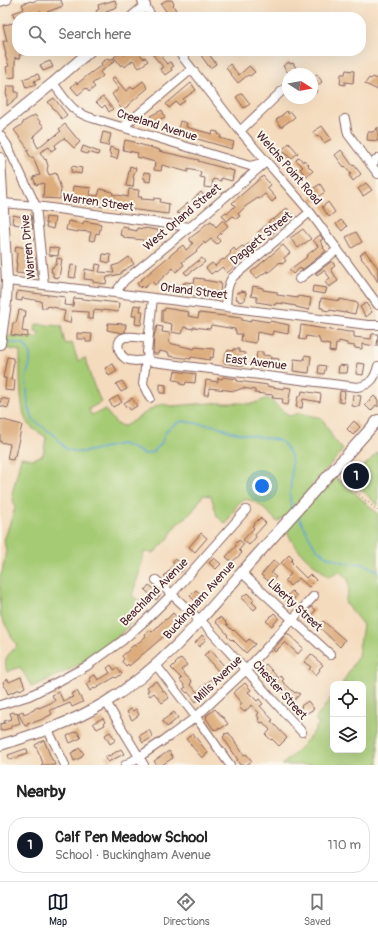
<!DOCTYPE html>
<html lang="en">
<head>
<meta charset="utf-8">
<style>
	:root { --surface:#fff; --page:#f6f6f6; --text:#222; --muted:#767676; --line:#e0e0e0; --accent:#111827 }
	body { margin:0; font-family:Pangolin,sans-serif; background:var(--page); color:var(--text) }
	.controls { position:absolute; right:12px; bottom:12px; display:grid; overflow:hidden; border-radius:8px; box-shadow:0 4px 16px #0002 }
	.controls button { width:36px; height:36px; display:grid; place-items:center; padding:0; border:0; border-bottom:1px solid var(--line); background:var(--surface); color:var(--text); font:20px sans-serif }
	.compass { position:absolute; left:282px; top:68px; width:36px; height:36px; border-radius:50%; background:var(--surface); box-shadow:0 4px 16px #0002; rotate:101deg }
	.you { position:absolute; left:262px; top:486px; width:14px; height:14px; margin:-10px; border:3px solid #fff; border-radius:50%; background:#1a73e8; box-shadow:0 0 0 6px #1a73e833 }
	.badge { display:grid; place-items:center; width:26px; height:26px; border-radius:50%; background:var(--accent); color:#fff; font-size:13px; font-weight:700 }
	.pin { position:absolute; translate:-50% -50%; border:2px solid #fff; box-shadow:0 1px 4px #0006 }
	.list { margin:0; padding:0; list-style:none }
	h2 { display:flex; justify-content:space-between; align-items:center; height:52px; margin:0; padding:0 16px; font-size:17px }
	h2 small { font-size:13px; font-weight:400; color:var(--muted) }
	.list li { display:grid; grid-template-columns:26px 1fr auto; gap:12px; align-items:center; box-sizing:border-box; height:56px; margin:0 8px 8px; padding:0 8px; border:1px solid var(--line); border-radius:16px }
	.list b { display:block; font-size:15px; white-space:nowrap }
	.list p { margin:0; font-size:13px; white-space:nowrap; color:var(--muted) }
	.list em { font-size:13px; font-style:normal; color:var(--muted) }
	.icon { flex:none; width:22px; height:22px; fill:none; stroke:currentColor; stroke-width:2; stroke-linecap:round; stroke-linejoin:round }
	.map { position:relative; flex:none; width:378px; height:765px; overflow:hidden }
	.search { position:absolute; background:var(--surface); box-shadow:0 4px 16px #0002; left:12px; right:12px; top:12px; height:44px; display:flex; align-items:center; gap:10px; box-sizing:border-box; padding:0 14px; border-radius:16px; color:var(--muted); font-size:15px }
	.sheet { height:116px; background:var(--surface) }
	nav { display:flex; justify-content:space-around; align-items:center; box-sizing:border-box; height:56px; border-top:1px solid var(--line); background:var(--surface); font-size:11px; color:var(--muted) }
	nav a { display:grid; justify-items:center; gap:2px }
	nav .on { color:var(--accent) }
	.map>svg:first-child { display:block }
	.green { fill:#a6cb75; stroke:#787550 }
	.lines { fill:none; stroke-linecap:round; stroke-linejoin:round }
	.stream { stroke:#63a2d5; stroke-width:1.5 }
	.building { fill:#ddac7d }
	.minor-casing { stroke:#86615e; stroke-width:10 }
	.major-casing { stroke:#86615e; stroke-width:12 }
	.path { stroke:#86615e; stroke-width:1; stroke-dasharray:1 3; stroke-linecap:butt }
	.minor { stroke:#fff; stroke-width:8 }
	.major { stroke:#fff; stroke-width:10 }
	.labels { text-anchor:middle; stroke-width:4; stroke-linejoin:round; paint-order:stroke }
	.street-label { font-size:12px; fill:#4a1f2b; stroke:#fbf7ec }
</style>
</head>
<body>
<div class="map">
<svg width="378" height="765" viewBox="0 0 378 765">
	<rect width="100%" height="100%" fill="#fbf7ec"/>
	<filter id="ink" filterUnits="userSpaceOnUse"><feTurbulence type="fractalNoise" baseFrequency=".025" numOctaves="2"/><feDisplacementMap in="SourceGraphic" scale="8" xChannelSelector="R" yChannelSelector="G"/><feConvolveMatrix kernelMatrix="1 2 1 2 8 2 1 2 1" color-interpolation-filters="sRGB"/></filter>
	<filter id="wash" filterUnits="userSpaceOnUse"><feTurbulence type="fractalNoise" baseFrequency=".012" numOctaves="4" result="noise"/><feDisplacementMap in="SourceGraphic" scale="16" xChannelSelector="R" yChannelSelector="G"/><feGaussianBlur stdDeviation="0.9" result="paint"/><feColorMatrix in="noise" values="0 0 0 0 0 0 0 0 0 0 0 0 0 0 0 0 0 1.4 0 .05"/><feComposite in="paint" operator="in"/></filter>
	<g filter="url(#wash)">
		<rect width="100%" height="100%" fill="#f4dbbe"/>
		<path class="green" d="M36,324L61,326L64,340L66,344L72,343L78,361L85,358L92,381L101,402L89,409L91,415L105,410L118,425L125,426L153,408L161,404L172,406L211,403H239L252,404L268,398L289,416L300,413L322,418L333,438L343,450L286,516L277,522C270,514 251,491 239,503C236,505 229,520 226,524L217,516L211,496L203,495L192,512L176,525L168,539L154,553L144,552L139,573L132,596L143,604L127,627L112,643L91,658L69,670L32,687L20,667L7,672C3,658 7,656 17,646L0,615V576L2,572L6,551L4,540L15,508L12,494L21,457L33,459L43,455L46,437C41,434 31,428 28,424C19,411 20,368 20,351L5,348L6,336L38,338L39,332L35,331Z
			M378,452V506L351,479Z
			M334,477L354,492L378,514V765H282C297,751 308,742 319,723L315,720L333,695V750H363V684H342L358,656L363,625L345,602L349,588L348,579L340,572L329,577C314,564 290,548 287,528Z"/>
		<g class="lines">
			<path class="stream" d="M3,342L24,344L30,352V363L26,378L28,404L33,420L53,434L66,449L77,452H85L121,444L128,446L144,454L153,452L161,444L166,431L172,426L182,421L194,423L217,426L232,432L278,440L284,444L291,455L292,467L290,495L291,509L293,511
				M298,516L315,547L326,556L345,563L364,564L378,571"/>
		</g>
		<g id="blocks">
			<path class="building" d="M37,0H61L63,6L47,12V14L43,16L41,11L26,17V15L21,17H14L13,13L24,9L22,4L31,1L32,2Z
				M115,0L117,7L106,11L109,17H98L96,11L99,9L98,5Z
				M166,0H172L174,4L173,5L177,12L170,17L161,4Z
				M14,23L16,33H15L17,42H16L17,51H29V52L19,55L20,58L16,59L15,57V77L8,78L6,67L9,66L5,55H6L3,41H7L3,25Z
				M129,51H136L140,55H141L144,59L145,57L148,61L139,68L133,60L125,67L123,64L121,66L114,57L121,52L124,55Z
				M158,51H162L165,54L161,57L167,64L170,62L174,66L171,68L172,70L165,75L160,69L163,67L153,55Z
				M203,51H213L209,54L216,64L210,68L200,54Z
				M108,58L110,60L113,58L115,61L100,72L103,76L92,84L95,87L89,92L86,88L78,95L71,87L76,82L77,84L88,75L102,65L101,63Z
				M50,61L53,67L43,71L40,65Z
				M289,62L290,64L293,63L296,68L294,70L295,72L291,74H289L283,66Z
				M230,64L239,75L249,66L255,72L250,76L248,75L238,83L226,68Z
				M346,70L354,71L353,83L345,82V85L340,84L341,74H345Z
				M38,74L40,79L34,81L36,85L26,88L23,79Z
				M317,74L322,82L315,87L318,91L312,95V77Z
				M114,77L126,91L131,87L133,89L143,81L148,88L128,105V106L122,110L112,94L119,89L111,79Z
				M373,77L378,80V90L365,84L369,78L371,79Z
				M191,83L196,90L183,99L185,101L179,105L176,102L169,108L166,104Z
				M7,86H15V92H18V97L7,106V95H6Z
				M242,93L250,104L244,108L236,97Z
				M103,97L113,109L109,112L105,105L102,108L96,102Z
				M54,98L67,115L62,119L48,102Z
				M162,110L165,117L153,123L150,116Z
				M287,111L288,114L291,112L295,117L281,127L276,120Z
				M35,115L44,127L33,137L35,139L34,140L38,148L50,138L51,139L61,131L59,129L65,124L80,142L74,148L64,138L55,145L56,148L51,151L49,147L40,152L45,160L46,159L48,166L47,170L49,175L56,173L61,189L60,199L43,198L44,183L36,185L33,177L40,175L33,157L31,158L27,151L29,150L14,130L23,124V122Z
				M180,121L187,123L186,127L212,134L213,131L218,132V134L221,135L220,138L234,142L232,149L177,133Z
				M322,126L331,139L324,143L319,136L317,137L313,132Z
				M378,127V141L367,140L368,132H373Z
				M103,132L111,134L108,146L100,144Z
				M125,140L135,142V143L160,150L159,151L199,160L198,161L234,171L232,181L221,178V181L213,179L212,188L204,187L205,178L200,177L201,172L188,169V172L162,165L161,171L154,170L155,162L137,157L138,153L123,150Z
				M289,143L298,153L291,159L282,150Z
				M83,146L99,152L98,155L88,152L87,154L81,152Z
				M110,147L119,150L117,159L110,157L111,154L109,153Z
				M341,150L353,166L354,165L361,174L353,181L349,175L351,174L345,166L344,167L335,155Z
				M299,157L303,162L304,160L309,165L308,166L313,171L307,176L300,169L303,167L296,160Z
				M72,166L82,168L81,174L71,172Z
				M130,166L136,168L133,178H134L133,187L126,186Z
				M144,172L151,173L150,182L145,181V178H143Z
				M263,176L271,185L267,188L276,198L272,202L265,194L259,199L258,198L246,206L238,214L240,216L236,219L233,216L227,221L222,215L226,212L227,214L235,206L232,203Z
				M366,183L372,190L363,196L358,189Z
				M320,184L325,192L316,198L317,200L314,202L311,198L314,195L311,190Z
				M73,186L91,188L90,195L98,196L100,189L113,192L112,194L128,197L129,189L139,190L138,197H142L141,199L154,200V198L161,199L160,202L169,204L168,214L112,207L113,203L104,201L103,207L89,204V205L71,203Z
				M201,192L206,198L197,206L192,200Z
				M328,202L335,212L329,217L322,207Z
				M188,203L186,215L176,213Z
				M287,208L294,217L283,227L282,226L273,232L274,233L270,237L266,232L259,237L257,233L269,223L268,222L272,219L273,220Z
				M13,215L27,218L28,215H31L33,229L24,227L25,226L14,224L15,223H12Z
				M46,217L55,218L53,229L46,227L47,223H45Z
				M223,220L228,226L221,232V233L217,237L220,241L217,244L211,239L205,244L204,242L196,250L197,251L182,262L184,265L176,272L173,268L155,285L152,281L144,288L142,286L140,288L137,283L179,248L183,245L186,250L193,244L190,240V238L202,229V228L205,225L211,221L216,227Z
				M341,220L347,226L342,231L336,224Z
				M68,221L83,224L84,221L101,224L99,234L96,233L94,241L89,240L91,232L78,231V232L66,230Z
				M122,226L128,227L127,229L137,231V228L145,229V228L162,231L160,241L150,240L149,242L143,241V240L124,238V236L120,235Z
				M303,229L311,239L298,248L290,238Z
				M356,232L362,242L352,248L346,237Z
				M320,235L323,239L320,241L324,247L323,248L326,251L302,270L300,268L293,274L289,270L307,257L306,256L317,247L318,246L313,240Z
				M257,238L260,243L248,252L249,253L227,273L222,267L216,272L215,271L211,274L206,268L212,263L215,266L223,259L224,260L231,253L230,252L234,248L236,251L242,246L244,247Z
				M283,245L290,253L284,258L286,261L282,264L280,262L268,273L267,271L256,279L251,272Z
				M16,246L31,249L30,257L36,258L37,275L16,273L17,263H16L17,253L15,252Z
				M49,247L59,249L58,256L49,255Z
				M365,251L378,268V282L367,265L361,258L362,257L360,255Z
				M103,254L111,255L110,263L102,261Z
				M129,257L134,264L121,272V274L107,277L106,284L93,282V280L84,279L85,269L95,271L96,264L101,265L99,272L114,273L112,266L119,264Z
				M57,258L62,259L59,278L53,277V272H51L52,267H54V265H56Z
				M202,258L205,262L187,275L184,272Z
				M332,261L335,266L331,269L338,281L329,287L325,282L330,278L324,270L317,275L316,273Z
				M71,265L77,266L75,278L69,277Z
				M195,278L204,279L203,280L221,283L220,292L207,291V295L199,294L198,296L174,293L175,284L183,286V283L185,284V282L194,283Z
				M253,286L263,288V290L277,292V295L298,298V296L311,298L309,310L296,307V306L285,304L276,303L275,305L257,302V297L251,296Z
				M313,286L327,288L325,294L312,292Z
				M17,291L65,297L64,305L73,306L74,298L119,303L118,312L103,310V311L94,310L93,319H88V312L72,311L70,323L63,321L65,311L59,310V309L57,308L48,306L47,308H42L41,301L22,298V301L16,300Z
				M240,291L246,292L245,300H243V302L238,301V299H236L237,292L240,293Z
				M321,298L340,301V299L358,303L355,314L345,312V313L330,310V311L323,310V308H320Z
				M366,303L372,312L366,317L360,307Z
				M134,305L141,306L140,311H143L141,325L135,324L136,316H132Z
				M165,308L189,312L188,316L198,318L199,313L242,318V320L250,322L251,319L270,322V321L289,325L288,334L273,331L272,335L257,332L256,343L241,341L242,334H236V331H235V329L211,325L210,329L193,327V329L184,327L182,334L171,332L172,324L162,322V310L164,311Z
				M19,310L26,311L25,318L24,317L22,331L28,332L27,337L11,335L13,323H16Z
				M108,323L126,324L125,332L122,333L107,330Z
				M301,325L337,331V330L349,332H354V337L371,339L372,334H378L377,346L362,344V349L355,348V346L347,345V343L339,341L338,344H336L335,352L329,351L330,345L320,343V340H319V338L306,336L305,340L299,339Z
				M157,326L163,327L162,332L170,333L169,343L194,349L195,347L214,349L213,358L210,357V360L191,357V359L169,356V353L159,351L158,354H153L154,336Z
				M77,333L92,334L91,342H86V339H77Z
				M233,349H239V352L245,353L244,366L224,363L226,353H227L228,350L233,351Z
				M257,352H263V355L271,356L270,362L262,361L261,368L255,367Z
				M305,355L311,356L309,373L293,371L294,359L304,360Z
				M7,357L13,358V361H14L11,380H15L14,391L5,390L6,378H3L4,373Z
				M272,358L279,359L278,368L271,367Z
				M357,363L365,364L363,375L356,374Z
				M113,364L117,371L109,376L105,368Z
				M319,365L326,366L324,374L318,373Z
				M339,365L348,366L347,373H338Z
				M175,371L196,374L195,383L186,382L185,385L180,384V381L173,380Z
				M223,377L237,379V381L261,384L267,385V386L284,389V387L291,388L288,405L282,404L283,399L272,398L273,395L255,393V390L243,388L235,391L209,388L208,395H204L206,380L218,382V378L222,379Z
				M122,381L127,389L121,392L116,384Z
				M160,384L166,385V393H160Z
				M302,391L321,394L320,402L303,399L302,408L296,407L298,396H301Z
				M340,391L345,392L344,403L339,402Z
				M353,395L361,396L359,407L352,406Z
				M118,396L122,402L113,407L109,401Z
				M374,396L378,400V407L376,405L371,411L365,405Z
				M1,398L10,400L8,408L0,406Z
				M132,398L137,406L130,410L128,406L126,407L124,403Z
				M0,419L22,425L15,456H14L13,460L7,459L10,444L0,442Z
				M354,421L360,427L353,435L347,429Z
				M260,518L266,523L255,535L256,537L249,545L243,540L254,528L252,526Z
				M201,533L207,538L195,552L189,547Z
				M239,540L244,544L239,550L242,553L232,562L226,557L236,546L235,544Z
				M289,555L293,559L291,561L293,563L292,564L306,578L310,574L316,580L309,587L299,578L290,586L285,580L291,574L281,563Z
				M214,558L221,564L216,569L209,563Z
				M175,559L181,563L179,565L184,569L180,573L179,572L170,581L164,576L175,565L172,562Z
				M274,560L279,564L271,573L276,577L271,583L261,575Z
				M149,585L161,594L156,600L145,590Z
				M196,590L203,596L197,603L190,596Z
				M292,591L296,595V596L289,604L284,599Z
				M247,593L254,600L252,602L257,607L254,610L241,598Z
				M312,607L316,610L307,620L303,616Z
				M173,613L180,620L169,631H170L129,666L128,664L126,666L122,661L124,659L122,656L129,650V649L134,645L135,646L146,636L145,634L150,630L152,632L164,620L167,619Z
				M274,613L279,618L272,626L266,621Z
				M220,617L226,622L225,623L233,631L234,630L246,642L249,639L255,644L246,653L232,639L231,640L227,636L228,635L221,627L215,622L218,618L219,619Z
				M323,621L345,640L340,647L318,626Z
				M287,633L303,648L298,654L285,642L275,652L273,650Z
				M202,635L206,639L199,647L195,643Z
				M211,650L228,671L224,675L225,676L216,684L215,683L203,694L204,695L196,702L188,692L187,693L183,689L186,687L180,680L182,679L171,668L181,658L187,665L181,670L192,682L190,684L197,692L219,672L204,655Z
				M311,654L316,658V659L323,665L319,669L320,670L316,675L309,669L311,667L304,662Z
				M266,664L278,678L280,676L284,679L282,681L295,693L296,692L300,694L290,705L287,702L291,698H290L279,688L278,689L260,669Z
				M111,665L114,670L117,668L122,674L116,678L115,677L95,689L94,688L90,691L86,684L91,681L89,678L95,675L98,680L110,673L107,668Z
				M21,677L25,687L20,690V689L8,694L3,682L8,679L9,682Z
				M156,681L163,691H164L169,698L162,703L154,693L150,696L147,691L149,690L147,687Z
				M245,683L251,690L248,692L257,701L259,699L263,704L260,706L273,720L271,721L287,738L279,746L272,739L271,740L266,735L270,730L263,722L261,723L258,719L259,718L257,715L259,713L252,705L244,712L239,707L242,704L233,693Z
				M77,691L83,702L72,707L70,703L58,708V707L50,710L52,714L43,719L32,723L31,722L27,723L28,725L25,726L18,713L23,711L24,714L34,710V709L38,707L39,708L55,701L52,695L59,692L63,701L73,697L71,694Z
				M308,701L314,709L307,713L305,711L303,712L300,708L302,707L301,706Z
				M131,709L133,711L136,709L139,715L132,720L127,712Z
				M215,709L223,718V717L228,724L220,729L219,728L216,730L215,729L214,730L206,718L207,717L206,716Z
				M14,712L15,714L17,713L20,723L11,726V728L0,731V724L5,723L4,721L12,719L10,713Z
				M174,712L178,718L167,727L162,721Z
				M103,718L105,722L104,723L105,725L97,729L93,723Z
				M149,730L153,737L143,743L139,736Z
				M77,731L81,738L70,743L67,736Z
				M110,732L116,740L110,744L105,735Z
				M229,733L244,755L246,754L252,761L246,765H240L237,760H238L223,737L225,735L224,734Z
				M193,734L208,753L202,758L186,739Z
				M44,740L52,760H53L55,765H41L43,764L40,755L35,745Z
				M80,748L84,754L81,756L82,757L74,761L71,753Z
				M25,749H27L28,753L19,756V757L10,760L8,755Z
				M121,749L124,754L108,762L105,757L109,755V756Z
				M169,751L173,758L162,765H157L154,761Z"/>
		</g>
	</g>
	<g filter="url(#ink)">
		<use href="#blocks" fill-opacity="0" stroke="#86615e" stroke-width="1"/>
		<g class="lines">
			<g class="minor-casing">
				<path id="minor" d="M0,2L7,0
					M145,6L152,17
					M178,51L240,131L310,212L378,305
					M53,83C60,92 66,102 74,109C80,114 88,117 95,119L250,166L266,162
					M345,119L348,134L378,174
					M123,127L192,69
					M240,131L283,90
					M0,135L7,145L36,206L44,285
					M371,165L378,158
					M3,203L36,206L190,227
					M299,279L337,250
					M7,281L115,293L368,325H378
					M115,293L124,281L190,227L265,163
					M226,307C227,297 226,285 233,277L310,212
					M148,359L153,362L357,387C371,385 375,378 378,366
					M148,359C142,361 132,362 126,359C118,354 114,339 126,337C133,336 141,338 148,339
					M148,359L147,352L153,298
					M146,360L143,384L150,398
					M242,573L331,655
					M156,580L204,624L302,732
					M156,665L196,717L230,765
					M106,702L144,765
					M0,705L29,696L59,681L87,666L122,641L146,620L171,595L246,510
					M48,730L65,765
					M125,765L139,757L170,736L196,717L246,670L314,596"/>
			</g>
			<g class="major-casing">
				<path id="major" d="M132,17L145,6L143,0
					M0,126L53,83L90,51
					M0,158L7,281L6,302L0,344
					M0,745C37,734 73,722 106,702C164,667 206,614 249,564C292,516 335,468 378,420"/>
			</g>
			<path class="path" d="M337,477L354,490L378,511"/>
			<use href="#minor" class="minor"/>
			<use href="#major" class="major"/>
		</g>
	</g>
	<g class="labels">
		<g class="street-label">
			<text transform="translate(157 125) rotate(17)" y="4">Creeland Avenue</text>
			<text transform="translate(289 168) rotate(49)" y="4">Welchs Point Road</text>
			<text transform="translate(98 202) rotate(8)" y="4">Warren Street</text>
			<text transform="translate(182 217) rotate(-40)" y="4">West Orland Street</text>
			<text transform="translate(261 238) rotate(-40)" y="4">Daggett Street</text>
			<text transform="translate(28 247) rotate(-96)" y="4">Warren Drive</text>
			<text transform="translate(194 291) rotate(7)" y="4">Orland Street</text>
			<text transform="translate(256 362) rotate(7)" y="4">East Avenue</text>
			<text transform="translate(154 592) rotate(-45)" y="4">Beachland Avenue</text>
			<text transform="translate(199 600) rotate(-48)" y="4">Buckingham Avenue</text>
			<text transform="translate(295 605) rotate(43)" y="4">Liberty Street</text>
			<text transform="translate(218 679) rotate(-44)" y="4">Mills Avenue</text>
			<text transform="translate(280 690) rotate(48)" y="4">Chester Street</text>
		</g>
	</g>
</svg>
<div class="controls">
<button><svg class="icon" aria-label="locate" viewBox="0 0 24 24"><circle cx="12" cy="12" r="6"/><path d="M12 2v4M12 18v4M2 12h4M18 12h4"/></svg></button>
<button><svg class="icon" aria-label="layers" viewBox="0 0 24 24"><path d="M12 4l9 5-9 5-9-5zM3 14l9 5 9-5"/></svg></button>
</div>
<svg class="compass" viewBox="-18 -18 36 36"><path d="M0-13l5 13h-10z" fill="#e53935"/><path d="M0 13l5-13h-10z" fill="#767676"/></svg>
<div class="you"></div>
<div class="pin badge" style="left:356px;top:476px">1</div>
<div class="search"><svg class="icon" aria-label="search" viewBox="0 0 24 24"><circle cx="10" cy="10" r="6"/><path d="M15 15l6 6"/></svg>Search here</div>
</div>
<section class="sheet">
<h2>Nearby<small></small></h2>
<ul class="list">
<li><span class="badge">1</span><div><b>Calf Pen Meadow School</b><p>School · Buckingham Avenue</p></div><em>110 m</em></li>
</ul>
</section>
<nav>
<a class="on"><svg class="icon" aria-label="map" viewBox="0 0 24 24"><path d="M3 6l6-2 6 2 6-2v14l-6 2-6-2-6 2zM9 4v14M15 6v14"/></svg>Map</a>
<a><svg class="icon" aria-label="directions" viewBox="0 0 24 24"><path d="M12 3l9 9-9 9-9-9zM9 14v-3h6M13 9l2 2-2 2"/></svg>Directions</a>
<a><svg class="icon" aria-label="saved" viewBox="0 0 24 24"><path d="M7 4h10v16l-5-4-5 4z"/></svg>Saved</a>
</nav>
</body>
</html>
